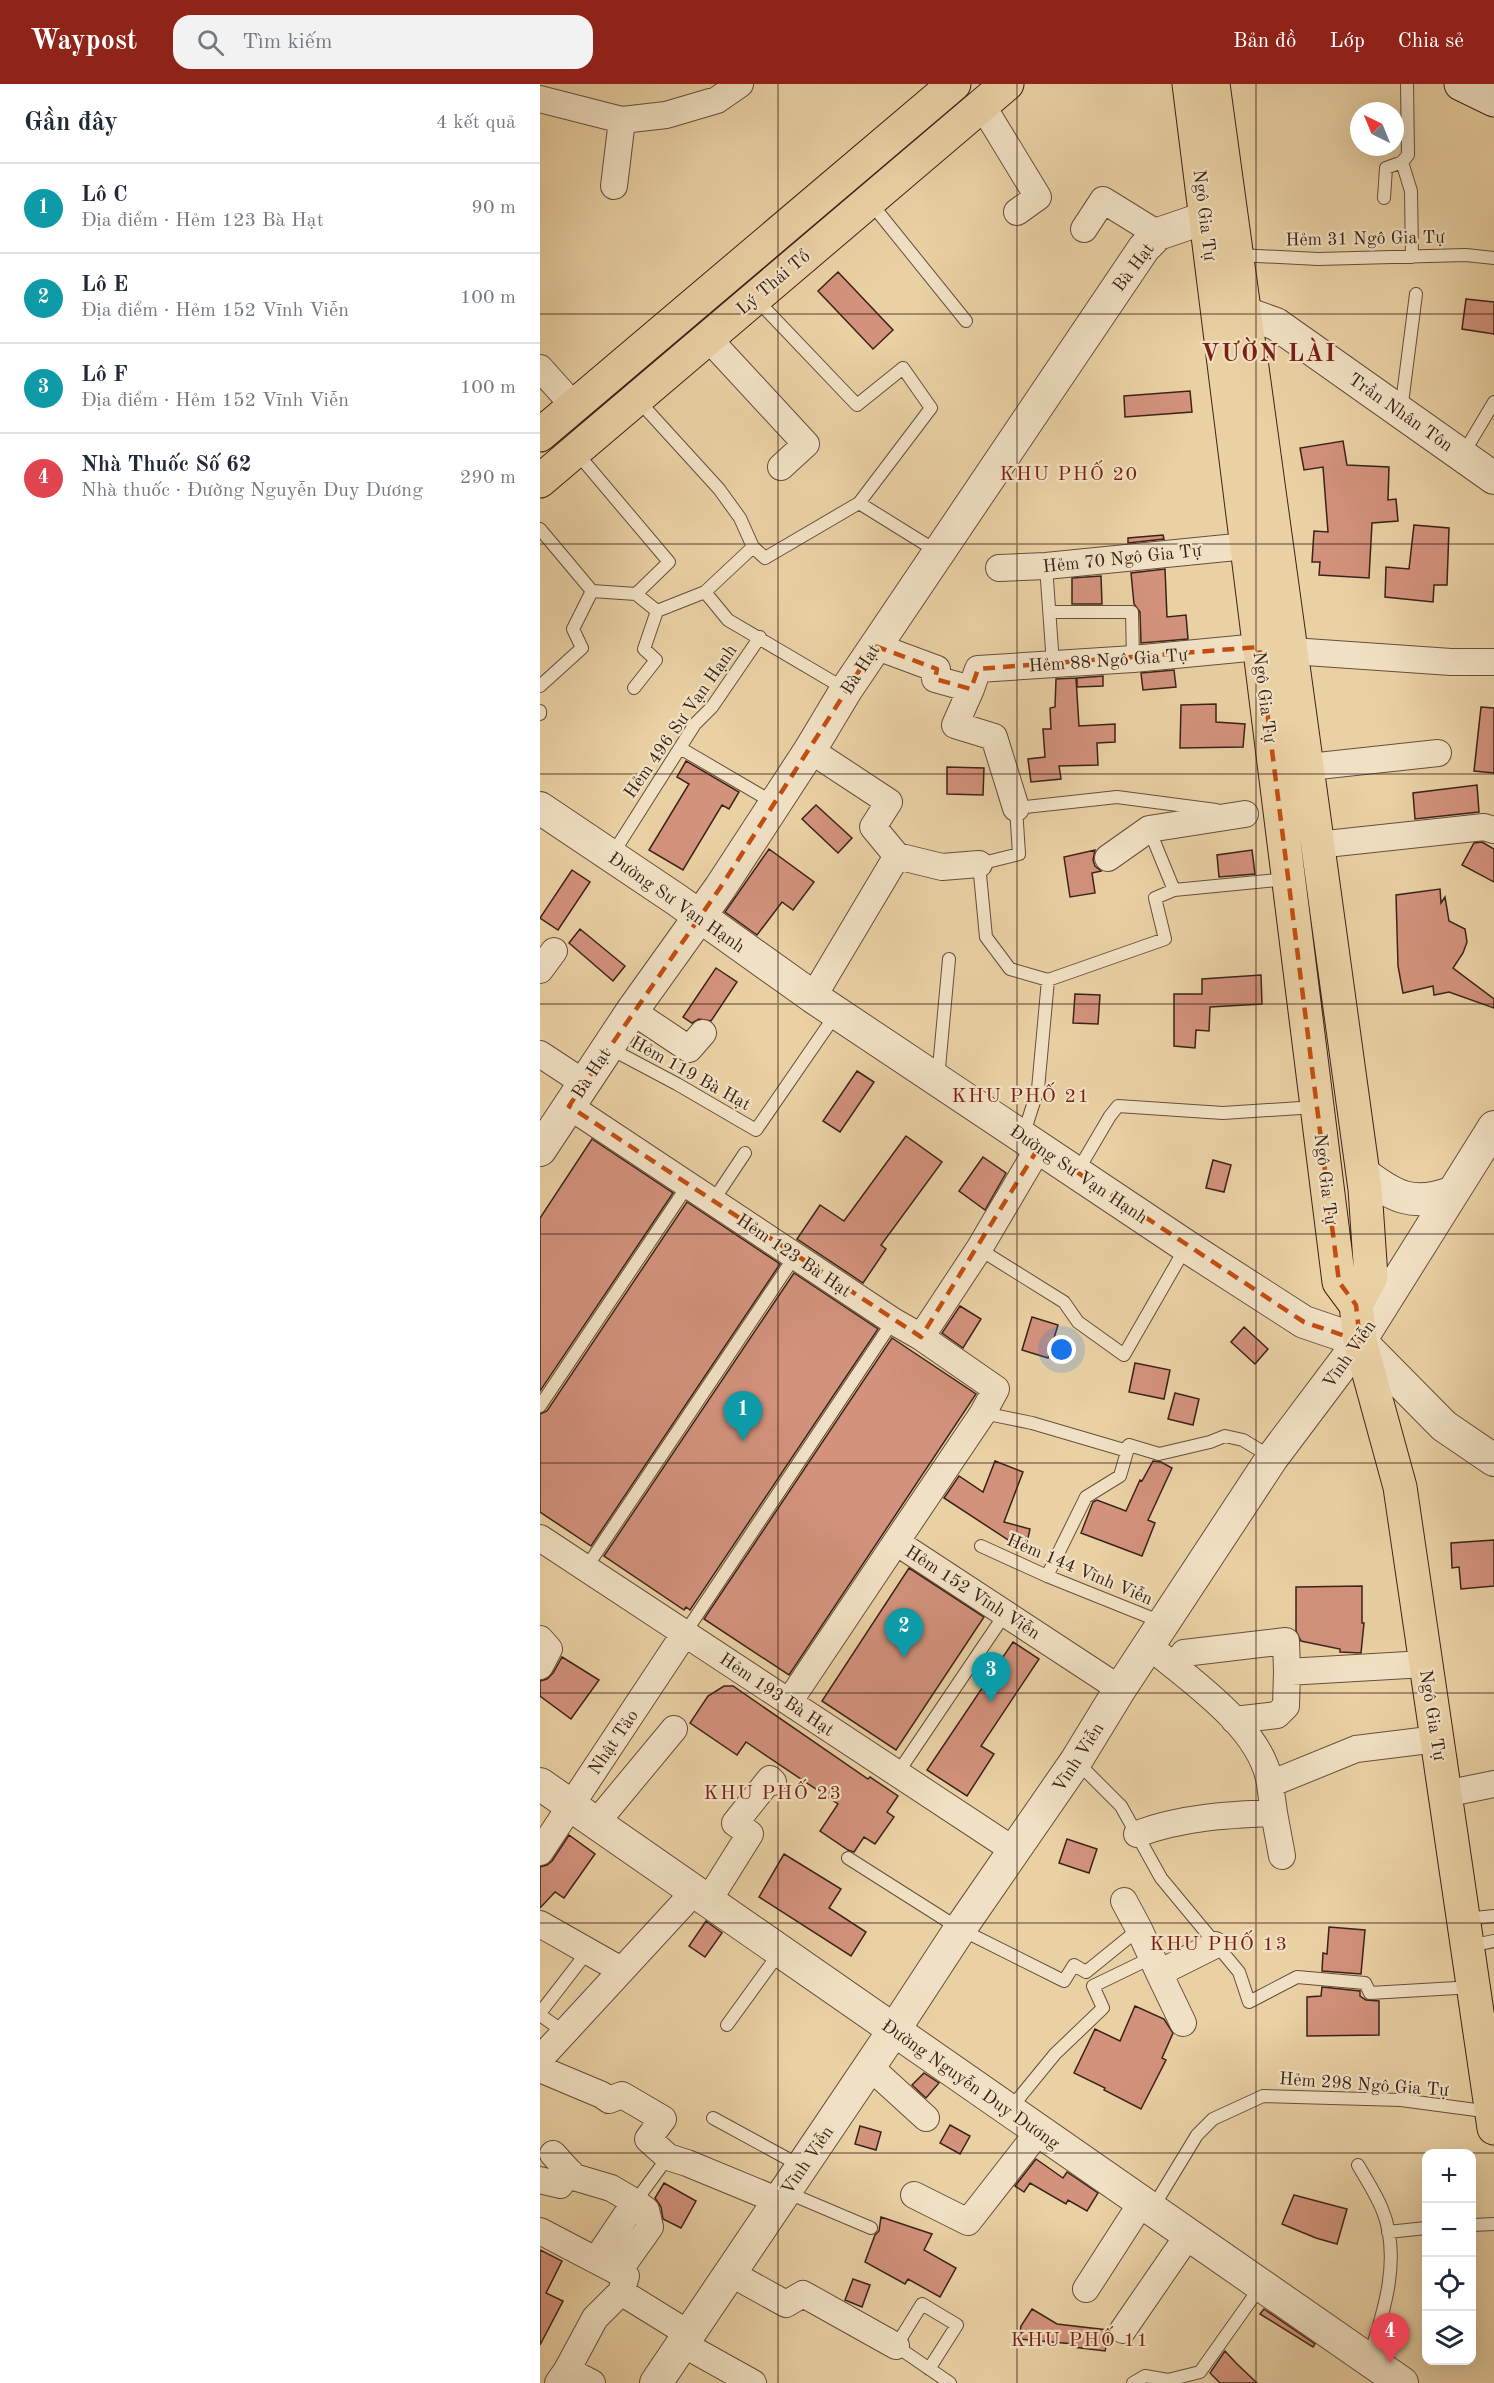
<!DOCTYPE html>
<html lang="vi">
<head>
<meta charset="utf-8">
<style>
	:root { --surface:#fff; --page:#f2f2f3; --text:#1f2937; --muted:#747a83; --line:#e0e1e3; --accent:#8f2418 }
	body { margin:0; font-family:"Old Standard TT",serif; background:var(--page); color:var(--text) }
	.controls { position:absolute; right:18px; bottom:18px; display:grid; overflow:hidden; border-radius:12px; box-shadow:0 6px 24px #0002 }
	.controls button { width:54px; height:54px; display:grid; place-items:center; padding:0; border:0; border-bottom:2px solid var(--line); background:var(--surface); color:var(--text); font:30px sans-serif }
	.compass { position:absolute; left:810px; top:18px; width:54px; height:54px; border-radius:50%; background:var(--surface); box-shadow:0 6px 24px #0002; rotate:317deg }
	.you { position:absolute; left:522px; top:1266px; width:21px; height:21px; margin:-15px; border:4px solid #fff; border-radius:50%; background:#1a73e8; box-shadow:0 0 0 9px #1a73e833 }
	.badge { display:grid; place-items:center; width:39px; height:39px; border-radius:50%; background:var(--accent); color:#fff; font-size:20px; font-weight:700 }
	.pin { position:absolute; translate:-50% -50px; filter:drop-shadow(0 2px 3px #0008) }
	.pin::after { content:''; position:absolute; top:32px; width:21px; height:18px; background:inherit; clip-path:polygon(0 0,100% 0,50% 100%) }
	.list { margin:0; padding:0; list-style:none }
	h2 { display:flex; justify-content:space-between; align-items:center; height:78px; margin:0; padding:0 24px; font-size:26px }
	h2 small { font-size:20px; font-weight:400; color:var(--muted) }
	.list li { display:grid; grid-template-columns:39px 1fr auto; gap:18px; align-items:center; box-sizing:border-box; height:90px; padding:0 24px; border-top:2px solid var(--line) }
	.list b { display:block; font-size:22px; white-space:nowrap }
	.list p { margin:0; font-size:20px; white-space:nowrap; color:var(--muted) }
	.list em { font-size:20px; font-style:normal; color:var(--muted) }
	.icon { flex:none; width:33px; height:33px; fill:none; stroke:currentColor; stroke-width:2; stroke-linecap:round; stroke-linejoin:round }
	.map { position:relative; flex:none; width:954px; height:2299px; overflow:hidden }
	header { display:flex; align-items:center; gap:36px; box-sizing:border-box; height:84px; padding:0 30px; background:var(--accent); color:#fff }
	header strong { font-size:28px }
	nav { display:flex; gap:33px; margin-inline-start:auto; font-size:21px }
	.search { width:420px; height:54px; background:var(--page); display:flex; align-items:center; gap:15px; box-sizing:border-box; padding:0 21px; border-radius:18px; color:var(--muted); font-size:22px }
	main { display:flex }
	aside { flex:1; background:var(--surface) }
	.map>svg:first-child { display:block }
	.building { fill:#d3927c; stroke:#3b2319; stroke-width:1.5 }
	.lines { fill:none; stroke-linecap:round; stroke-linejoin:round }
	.service-casing { stroke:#674e3c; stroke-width:14 }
	.minor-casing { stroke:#674e3c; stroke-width:28 }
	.tertiary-casing { stroke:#674e3c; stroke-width:34 }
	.secondary-casing { stroke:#3b2319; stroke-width:35 }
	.primary-casing { stroke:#3b2319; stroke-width:35 }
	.service { stroke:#f1e1c4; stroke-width:12 }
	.minor { stroke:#f1e1c4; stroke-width:26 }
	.tertiary { stroke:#f1e1c4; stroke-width:32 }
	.secondary { stroke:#f1e1c4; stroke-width:33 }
	.primary { stroke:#ead1a4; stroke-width:33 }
	.marked { fill:none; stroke:#c54e0f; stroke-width:4.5; stroke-dasharray:12 8; stroke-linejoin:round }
	.grid { fill:none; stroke:#3b2319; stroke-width:1.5; stroke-opacity:0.55 }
	.labels { text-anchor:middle; stroke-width:4.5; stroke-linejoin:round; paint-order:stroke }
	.street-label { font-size:18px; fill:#3b2319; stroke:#f1e1c4 }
	.neighbourhood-label { font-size:20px; letter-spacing:1.5px; fill:#7a1f14; stroke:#f1e1c4 }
	.district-label { font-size:24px; font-weight:bold; letter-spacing:1.5px; fill:#7a1f14; stroke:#f1e1c4 }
</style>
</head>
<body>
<header>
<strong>Waypost</strong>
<div class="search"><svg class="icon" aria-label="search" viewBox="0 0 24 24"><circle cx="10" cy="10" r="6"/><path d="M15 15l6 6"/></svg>Tìm kiếm</div>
<nav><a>Bản đồ</a><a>Lớp</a><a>Chia sẻ</a></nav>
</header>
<main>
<aside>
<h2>Gần đây<small>4 kết quả</small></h2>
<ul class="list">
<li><span class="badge" style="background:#0f9aa8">1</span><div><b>Lô C</b><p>Địa điểm · Hẻm 123 Bà Hạt</p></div><em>90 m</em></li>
<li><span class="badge" style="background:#0f9aa8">2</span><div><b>Lô E</b><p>Địa điểm · Hẻm 152 Vĩnh Viễn</p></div><em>100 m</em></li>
<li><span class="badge" style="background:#0f9aa8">3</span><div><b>Lô F</b><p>Địa điểm · Hẻm 152 Vĩnh Viễn</p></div><em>100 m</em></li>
<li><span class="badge" style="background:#e0444e">4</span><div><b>Nhà Thuốc Số 62</b><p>Nhà thuốc · Đường Nguyễn Duy Dương</p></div><em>290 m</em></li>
</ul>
</aside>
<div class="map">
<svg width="954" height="2299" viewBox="0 0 954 2299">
	<rect width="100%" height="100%" fill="#ead1a4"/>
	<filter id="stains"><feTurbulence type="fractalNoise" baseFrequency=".00333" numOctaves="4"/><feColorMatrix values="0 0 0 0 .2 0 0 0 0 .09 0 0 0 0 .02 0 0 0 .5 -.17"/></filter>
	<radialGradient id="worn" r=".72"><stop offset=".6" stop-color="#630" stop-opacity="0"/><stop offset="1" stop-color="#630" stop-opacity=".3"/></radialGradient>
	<path class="building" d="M298,188L353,246L333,265L278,207Z
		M926,215L954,218V250L922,245Z
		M650,307L652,328L585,333L584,312Z
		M803,357L807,381L849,383L848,416L856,415L858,437L832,439L829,494L779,491L780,478H772L774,447L788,448L783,383L764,386L760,364Z
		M874,441L909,444L907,501H894L893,518L845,513L846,483L869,485Z
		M623,451L624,455L588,459V454Z
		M625,485L627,533L646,531L648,555L601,559L600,528L594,520L591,489Z
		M561,492L562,520H532V494Z
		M634,586L636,603L603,606L601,589Z
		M563,592V602L537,603V594Z
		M536,594L539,642L575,640V658L557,659L558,681L519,682L521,695L491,698L488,675L505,673L503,645H511L510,624L515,623L516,595Z
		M676,620V638L705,640L703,663L640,664L641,621Z
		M941,623L954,624V689L934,687Z
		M146,677L199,708L189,725L182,721L143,786L109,766L149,700L137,693Z
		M407,683L444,684L443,711L407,710Z
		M937,701L939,728L875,735L873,709Z
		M276,721L312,754L298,769L262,735Z
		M942,758L954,765V798L922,781L934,759Z
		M229,765L274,798L253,826L242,818L217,851L185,828Z
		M555,766L553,776L555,782L561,787L552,789L555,809L530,813L524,773Z
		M712,766L715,790L679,793L677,771Z
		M32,786L50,798L18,846L0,834Z
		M900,805L901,819L905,813L909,837L925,845L927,858L923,869L913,884L954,915V924L909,908L894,911L893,902L863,909L858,882L856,811Z
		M40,845L85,882L73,897L29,859Z
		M176,884L197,898L171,937L159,935L152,939L143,933Z
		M721,891L722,920L670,923L669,947L656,946L655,964L634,962V910H662V895Z
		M535,910L560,911L558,940L533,939Z
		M317,987L334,998L300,1048L283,1037Z
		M366,1052L402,1078L341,1161L346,1165L323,1199L257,1155L280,1121L304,1137Z
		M52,1055L133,1109L0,1307V1134Z
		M443,1073L466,1089L445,1126L419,1107Z
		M673,1076L691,1081L684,1108L666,1104Z
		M147,1118L240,1180L51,1462L0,1428V1330L7,1327Z
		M254,1189L338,1245L150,1526L146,1523L144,1526L64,1472Z
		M420,1222L441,1235L423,1264L402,1249Z
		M492,1233L518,1241L508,1274L482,1266Z
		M704,1243L728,1265L715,1280L691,1258Z
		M352,1254L436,1310L249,1591L164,1535Z
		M595,1279L630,1286L624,1315L589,1308Z
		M635,1309L659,1315L653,1341L628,1335Z
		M455,1377L483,1388L464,1438L490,1445L485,1467L404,1414L419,1392L443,1408Z
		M613,1377L621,1378L632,1384L608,1436L615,1439L602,1472L541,1449L553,1418L557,1416L586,1427L600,1396L602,1397Z
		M954,1456V1502L921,1505L919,1483L912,1484L911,1459Z
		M369,1484L444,1533L356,1666L282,1617Z
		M822,1502V1539H824L821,1569L800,1568V1565L761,1557L756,1547V1503Z
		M473,1558L499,1575L441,1662L454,1670L427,1712L387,1686Z
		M22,1573L59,1596L31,1635L0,1612V1597L7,1595L13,1589Z
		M184,1602H193L328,1695L330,1693L358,1712L347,1728L354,1733L335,1760L324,1753L314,1768L308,1766L280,1747L298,1720L206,1658L197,1671L150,1639L168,1612Z
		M29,1751L55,1770L24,1814L15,1808L0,1824V1783L7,1781L12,1777Z
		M527,1755L557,1765L549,1789L519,1779Z
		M244,1770L301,1805L289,1824L326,1848L311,1872L219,1813Z
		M166,1837L182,1849L165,1873L149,1862Z
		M789,1843L825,1846L821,1890L782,1887L783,1869L787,1870Z
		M782,1903L820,1907V1912L826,1916L839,1917V1951L767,1952V1913L781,1912Z
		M595,1922L624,1935L633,1949L622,1974L626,1976L601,2025L564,2006L565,2004L534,1989L555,1945L580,1957Z
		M384,1989L399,1999L386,2014L372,2001Z
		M410,2041L430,2052L420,2070L400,2059Z
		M320,2042L341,2048L336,2066L315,2060Z
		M496,2075L523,2094L527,2088L558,2109L547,2127L528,2116L526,2120L490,2099L484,2108L475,2102Z
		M124,2099L156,2117L141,2144L123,2135L121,2123L115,2114Z
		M754,2111L807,2125L797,2160L776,2154L742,2140Z
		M341,2133L392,2150L384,2166L416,2184L400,2213L368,2195L365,2200L325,2178L335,2151L339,2147Z
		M0,2166L22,2177L6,2209L23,2217L0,2261Z
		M313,2195L330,2201L322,2223L305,2216Z
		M492,2225L517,2240L568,2246V2263H566L565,2267L533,2263L534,2260L479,2255L481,2242Z
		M724,2225L775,2260L773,2263L720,2230Z
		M685,2267L696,2279L717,2299H680L670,2289Z"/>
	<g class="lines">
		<g class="service-casing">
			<path id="service" d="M867,0L868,71L862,78L871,107L872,173
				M844,114L846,84L862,78
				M330,118L426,237
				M698,171L778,175L926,171L954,174
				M97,315L179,405L200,434L213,463L165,508L117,527
				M861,327L876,210
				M36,368L129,478L96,510
				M923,370L954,318
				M319,419L398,468
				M0,445L52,507L96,510L117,527L104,565L116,576L94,604
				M213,463L225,474L319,419L391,324L363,284L317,321L215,214
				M506,482L513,580
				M165,508L188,536L305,605
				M510,528H592L593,575
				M0,602L42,564L33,545L52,507
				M0,627V630
				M140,664L234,719
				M609,745L634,806
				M72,771L155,640L172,623L220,553
				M508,896L625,855L615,814L634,806L747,795
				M69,964L137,1000L216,1046L296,930
				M398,995L409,875
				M483,1052L498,1005L508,896L470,885L446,853L439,780L479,770L476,724L577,713L676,726
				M537,1088L570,1032L578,1022L683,1029L776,1023
				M173,1117L205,1069
				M439,1165L524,1218L538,1238L584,1271L646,1163
				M0,1322L148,1101
				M443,1329L492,1339L584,1366L589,1361L619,1370L670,1358L685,1352L703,1356L731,1373
				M441,1462L507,1492L624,1539
				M46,1484L255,1172
				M507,1492L546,1413L580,1392L589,1361
				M145,1549L353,1237
				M537,1678L581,1722L621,1794L699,1888L709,1918L757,1893L825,1899L830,1909L934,1903
				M357,1690L465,1530
				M308,1774L420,1845L524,1897L534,1881L546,1888L599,1845
				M925,1835L954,1832
				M929,1862L954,1857
				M0,1929L48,1867
				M0,1931L24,1948
				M187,1941L240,1868
				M470,2025L515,1970L563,1924L553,1902L613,1873
				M173,2034L261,2082
				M818,2081C826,2095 836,2110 842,2125C862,2173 844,2228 829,2274
				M246,2108L331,2144
				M95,2118L128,2073
				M612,2125L657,2051L673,2035L723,2012L861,2016L951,2028
				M932,2141L954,2140
				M848,2148L886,2144
				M389,2285L417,2241L382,2220L356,2262L410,2299
				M593,2299L605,2292L628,2296L660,2288L721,2202"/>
		</g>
		<g class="minor-casing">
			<path id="minor" d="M0,15L82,36L126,31L177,16L200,0
				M442,21L498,113L477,128
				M74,102L82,36
				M544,145L563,116L618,150
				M168,254L266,360L241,383
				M0,284L34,322
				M459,484L506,482L706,462
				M335,562L397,585L395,595L431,605L415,641L454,653L476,724
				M752,567L911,578H954
				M431,605L438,585L593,575L719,563
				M270,666L349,718L333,743L357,772
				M769,683L898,669
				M777,761L944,743L954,746
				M568,774L609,745L705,730
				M0,886L14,867
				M273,913L357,772L402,783L439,780
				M92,927L149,965L163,949
				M0,970L44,999
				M29,1022L353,1237L381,1253L456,1305L443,1329L356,1458L580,1605
				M381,1253L439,1165L499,1063
				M0,1454L475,1767
				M0,1555L9,1565L0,1582
				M609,1562C650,1596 722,1644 730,1700
				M634,1582L644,1569L746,1557L747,1588
				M249,1618L356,1458
				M694,1636L737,1631L746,1622L747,1588L885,1580
				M905,1710L954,1700
				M734,1729L742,1772
				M56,1739L134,1645
				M597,1750C642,1733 687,1731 734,1729L730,1700L816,1665L897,1655
				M0,1768L145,1549
				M168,1817L210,1750L195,1739L230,1695L233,1698
				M584,1817L599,1845L619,1889L675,1861
				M0,1840L81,1886
				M619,1889L643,1939
				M0,1975L154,1808
				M330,1983L386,2034
				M0,1985L62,2011L69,2016L82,2011L123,2035L108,2055L128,2073L147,2079L239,2117
				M13,2070L34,2093L71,2104L95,2118L56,2176
				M0,2096L20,2101L30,2088
				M374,2111L428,2138L499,2047
				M0,2147L86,2192L81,2208L149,2250
				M78,2188L110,2143L106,2126L95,2118
				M190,2189L246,2220L263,2210L356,2262
				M546,2205L602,2118
				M583,2246L649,2150
				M143,2260L213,2299
				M27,2286L55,2234L81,2208
				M18,2299L27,2286L52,2299"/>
		</g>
		<g class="tertiary-casing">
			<path id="tertiary" d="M705,229L736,240L954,394
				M0,724L137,816L273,913L646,1162L764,1238L820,1257L904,1342L954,1376
				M0,1066L92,927L180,804L270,666L306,606L604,164L618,150L665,134
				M823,1089C854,1113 873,1123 911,1109
				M0,1700L862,2299
				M116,2299L354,1946L420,1845L536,1677L580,1605L732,1374L820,1257L954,1043"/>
		</g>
		<g class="secondary-casing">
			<path id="secondary" d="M921,0L954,16"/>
		</g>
		<g class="primary-casing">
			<path id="primary" d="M649,0L799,1198L816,1221L820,1257L860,1403L954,2044
				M673,0L825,1105L831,1193L816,1221
				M0,351L414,0
				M0,397L467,0"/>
		</g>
		<use href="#service" class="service"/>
		<use href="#minor" class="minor"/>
		<use href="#tertiary" class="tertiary"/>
		<use href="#secondary" class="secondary"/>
		<use href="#primary" class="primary"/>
	</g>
	<path class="marked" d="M335,562L397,585L395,595L431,605L438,585L719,563L799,1198L816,1221L820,1257L764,1238L499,1063L381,1253L29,1022L180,804Z"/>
	<path class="grid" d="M238,0V2299M477,0V2299M716,0V2299M0,230H954M0,460H954M0,690H954M0,920H954M0,1150H954M0,1379H954M0,1609H954M0,1839H954M0,2069H954"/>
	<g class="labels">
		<g class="street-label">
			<text transform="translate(665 131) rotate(83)" y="6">Ngô Gia Tự</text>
			<text transform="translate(825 154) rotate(-1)" y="6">Hẻm 31 Ngô Gia Tự</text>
			<text transform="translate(593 183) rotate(-53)" y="6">Bà Hạt</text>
			<text transform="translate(233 198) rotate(-40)" y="6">Lý Thái Tổ</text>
			<text transform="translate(861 328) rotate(35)" y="6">Trần Nhân Tôn</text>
			<text transform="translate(582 474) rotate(-6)" y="6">Hẻm 70 Ngô Gia Tự</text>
			<text transform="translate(568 576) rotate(-4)" y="6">Hẻm 88 Ngô Gia Tự</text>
			<text transform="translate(320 585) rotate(-57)" y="6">Bà Hạt</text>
			<text transform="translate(725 613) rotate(83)" y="6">Ngô Gia Tự</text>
			<text transform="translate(140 637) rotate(-55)" y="6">Hẻm 496 Sư Vạn Hạnh</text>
			<text transform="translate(137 818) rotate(35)" y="6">Đường Sư Vạn Hạnh</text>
			<text transform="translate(51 989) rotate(-57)" y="6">Bà Hạt</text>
			<text transform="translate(151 989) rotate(29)" y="6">Hẻm 119 Bà Hạt</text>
			<text transform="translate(539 1090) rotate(34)" y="6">Đường Sư Vạn Hạnh</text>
			<text transform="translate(786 1095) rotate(83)" y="6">Ngô Gia Tự</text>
			<text transform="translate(254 1171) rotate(34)" y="6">Hẻm 123 Bà Hạt</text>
			<text transform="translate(809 1270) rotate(-55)" y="6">Vĩnh Viễn</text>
			<text transform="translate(540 1485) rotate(23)" y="6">Hẻm 144 Vĩnh Viễn</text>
			<text transform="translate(433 1508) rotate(33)" y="6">Hẻm 152 Vĩnh Viễn</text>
			<text transform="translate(237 1610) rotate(34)" y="6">Hẻm 193 Bà Hạt</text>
			<text transform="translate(893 1631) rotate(81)" y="6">Ngô Gia Tự</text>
			<text transform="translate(73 1658) rotate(-56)" y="6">Nhật Tảo</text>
			<text transform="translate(538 1673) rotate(-57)" y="6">Vĩnh Viễn</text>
			<text transform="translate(431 2000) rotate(35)" y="6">Đường Nguyễn Duy Dương</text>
			<text transform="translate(824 2000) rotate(4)" y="6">Hẻm 298 Ngô Gia Tự</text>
			<text transform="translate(267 2076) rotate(-56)" y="6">Vĩnh Viễn</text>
		</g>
		<g class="neighbourhood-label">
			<text x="529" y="396">KHU PHỐ 20</text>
			<text x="481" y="1018">KHU PHỐ 21</text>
			<text x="233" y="1715">KHU PHỐ 23</text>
			<text x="679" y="1866">KHU PHỐ 13</text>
			<text x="540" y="2262">KHU PHỐ 11</text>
		</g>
		<g class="district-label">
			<text x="729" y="277">VƯỜN LÀI</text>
		</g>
	</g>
	<rect width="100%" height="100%" filter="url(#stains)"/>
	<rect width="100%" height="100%" fill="url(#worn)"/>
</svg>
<div class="controls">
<button>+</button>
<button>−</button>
<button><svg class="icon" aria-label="locate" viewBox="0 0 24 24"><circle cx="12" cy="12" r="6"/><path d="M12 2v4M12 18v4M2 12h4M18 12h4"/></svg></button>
<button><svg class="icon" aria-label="layers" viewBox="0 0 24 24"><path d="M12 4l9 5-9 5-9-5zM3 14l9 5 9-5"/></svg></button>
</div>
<svg class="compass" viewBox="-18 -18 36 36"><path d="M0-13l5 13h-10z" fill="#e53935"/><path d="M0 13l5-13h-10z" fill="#747a83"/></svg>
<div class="you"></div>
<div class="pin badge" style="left:203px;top:1357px;background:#0f9aa8">1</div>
<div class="pin badge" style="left:364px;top:1574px;background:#0f9aa8">2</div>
<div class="pin badge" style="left:451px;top:1618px;background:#0f9aa8">3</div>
<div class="pin badge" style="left:850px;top:2279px;background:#e0444e">4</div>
</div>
</main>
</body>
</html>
